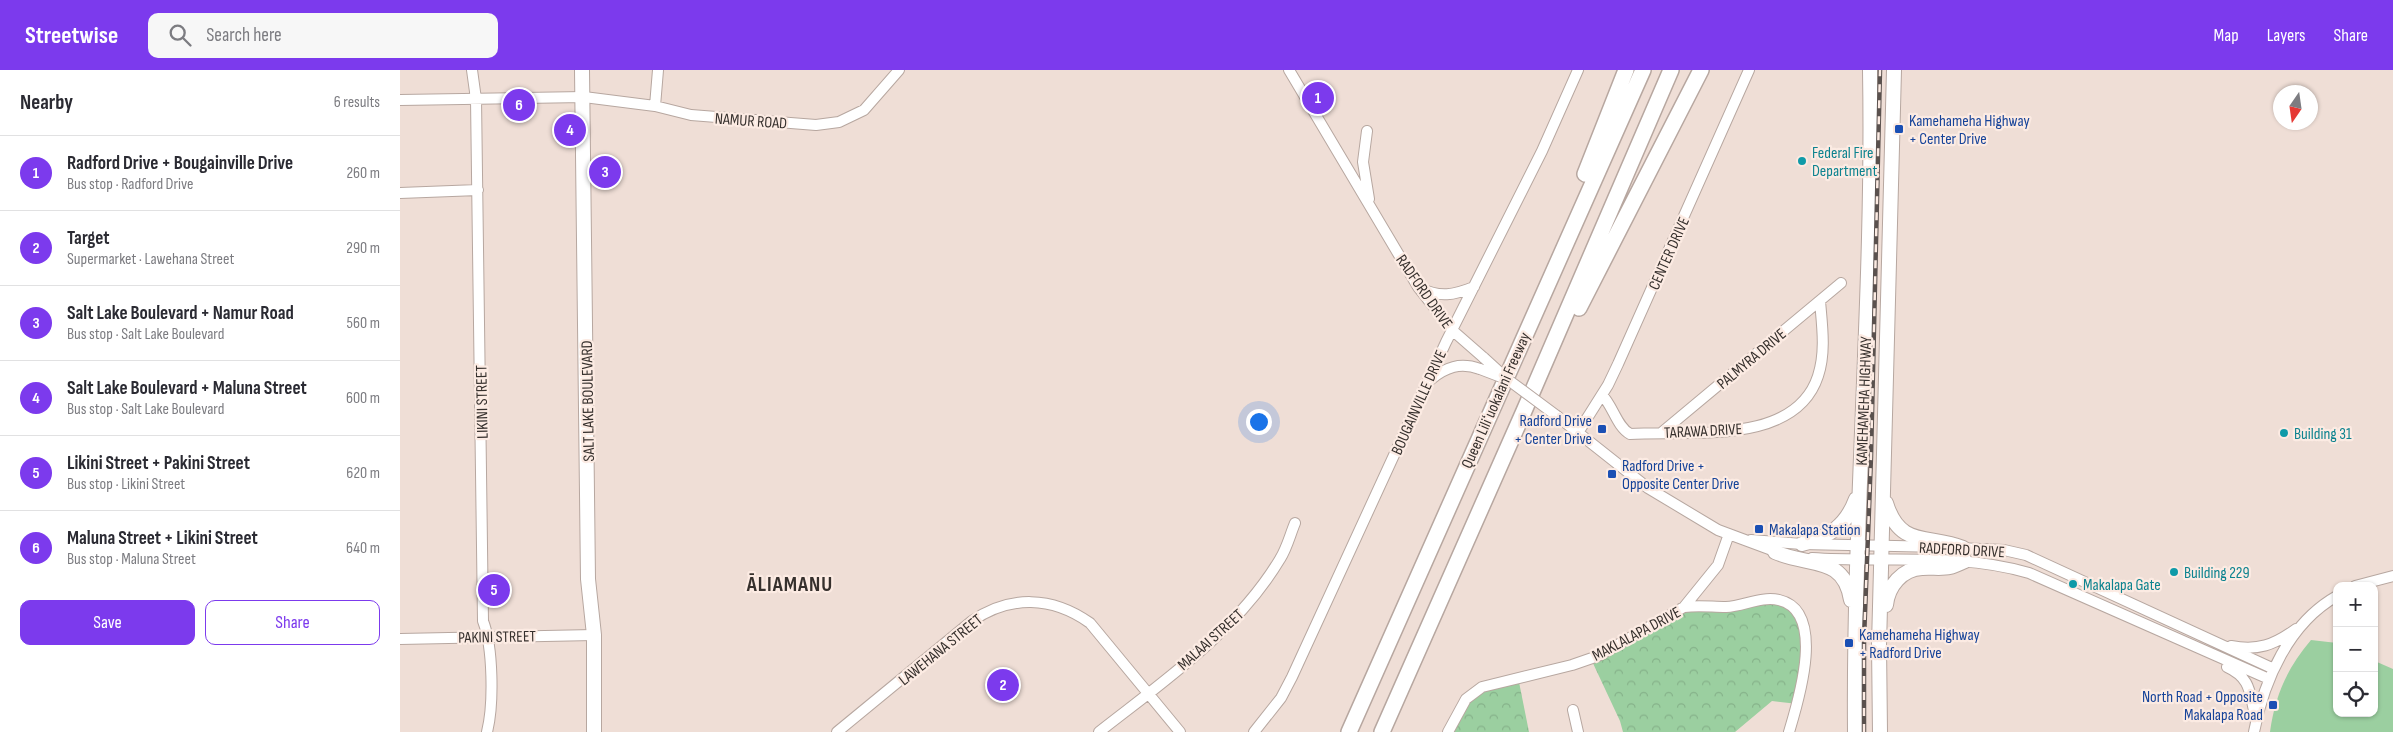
<!DOCTYPE html>
<html lang="en">
<head>
<meta charset="utf-8">
<style>
	:root { --surface:#fff; --page:#f7f7f7; --text:#2b2b33; --muted:#7c7c81; --line:#e1e1e2; --accent:#7c3aed }
	body { margin:0; font-family:"Sofia Sans Condensed",sans-serif; background:var(--page); color:var(--text) }
	.controls { position:absolute; right:15px; bottom:15px; display:grid; overflow:hidden; border-radius:10px; box-shadow:0 1px 4px #0004 }
	.controls button { width:45px; height:45px; display:grid; place-items:center; padding:0; border:0; border-bottom:1px solid var(--line); background:var(--surface); color:var(--text); font:25px sans-serif }
	.compass { position:absolute; left:1873px; top:15px; width:45px; height:45px; border-radius:50%; background:var(--surface); box-shadow:0 1px 4px #0004; rotate:193deg }
	.you { position:absolute; left:858px; top:351px; width:18px; height:18px; margin:-12px; border:4px solid #fff; border-radius:50%; background:#1a73e8; box-shadow:0 0 0 8px #1a73e833 }
	.badge { display:grid; place-items:center; width:32px; height:32px; border-radius:50%; background:var(--accent); color:#fff; font-size:16px; font-weight:700 }
	.pin { position:absolute; translate:-50% -50%; border:2px solid #fff; box-shadow:0 1px 5px #0006 }
	.list { margin:0; padding:0; list-style:none }
	h2 { display:flex; justify-content:space-between; align-items:center; height:65px; margin:0; padding:0 20px; font-size:21px }
	h2 small { font-size:16px; font-weight:400; color:var(--muted) }
	.list li { display:grid; grid-template-columns:32px 1fr auto; gap:15px; align-items:center; box-sizing:border-box; height:75px; padding:0 20px; border-top:1px solid var(--line) }
	.list b { display:block; font-size:19px; white-space:nowrap }
	.list p { margin:0; font-size:16px; white-space:nowrap; color:var(--muted) }
	.list em { font-size:16px; font-style:normal; color:var(--muted) }
	.actions { display:flex; gap:10px; padding:15px 20px }
	.actions a { flex:1; padding:11px 0; border:1px solid var(--accent); border-radius:10px; text-align:center; font-size:18px; color:var(--accent) }
	.actions .main { background:var(--accent); color:#fff }
	.icon { flex:none; width:28px; height:28px; fill:none; stroke:currentColor; stroke-width:2; stroke-linecap:round; stroke-linejoin:round }
	.map { position:relative; flex:none; width:1993px; height:662px; overflow:hidden }
	header { display:flex; align-items:center; gap:30px; box-sizing:border-box; height:70px; padding:0 25px; background:var(--accent); color:#fff }
	header strong { font-size:24px }
	nav { display:flex; gap:28px; margin-inline-start:auto; font-size:18px }
	.search { width:350px; height:45px; background:var(--page); display:flex; align-items:center; gap:12px; box-sizing:border-box; padding:0 18px; border-radius:10px; color:var(--muted); font-size:19px }
	main { display:flex }
	aside { flex:1; background:var(--surface) }
	.map>svg:first-child { display:block }
	.park { fill:url(#park-crowns) }
	.pitch { fill:#9bcfa0 }
	.lines { fill:none; stroke-linecap:round; stroke-linejoin:round }
	.minor-casing { stroke:#b7a7a0; stroke-width:12 }
	.major-casing { stroke:#b7a7a0; stroke-width:16 }
	.highway-casing { stroke:#b7a7a0; stroke-width:18 }
	.minor { stroke:#fff; stroke-width:10 }
	.major { stroke:#fff; stroke-width:14 }
	.highway { stroke:#fff; stroke-width:15 }
	.rail-casing { stroke:#5a514e; stroke-width:4.5 }
	.rail { stroke:#fcebe3; stroke-width:2.5; stroke-dasharray:8; stroke-linecap:butt }
	.minor-bridge-casing { stroke:#b7a7a0; stroke-width:12; stroke-linecap:butt }
	.minor-bridge { stroke:#fff; stroke-width:10 }
	.transit-dot { fill:#1a4fb4; stroke:#fcebe3; stroke-width:2 }
	.culture-dot { fill:#0f9aa8; stroke:#fcebe3; stroke-width:2 }
	.labels { text-anchor:middle; stroke-width:4.5; stroke-linejoin:round; paint-order:stroke }
	.street-label { font-size:16px; fill:#36302d; stroke:#fcebe3 }
	.transit-label { font-size:16px; fill:#164399; stroke:#fcebe3; text-anchor:start }
	.culture-label { font-size:16px; fill:#0d838f; stroke:#fcebe3; text-anchor:start }
	.district-label { font-size:21px; font-weight:bold; letter-spacing:1px; fill:#36302d; stroke:#fcebe3 }
</style>
</head>
<body>
<header>
<strong>Streetwise</strong>
<div class="search"><svg class="icon" aria-label="search" viewBox="0 0 24 24"><circle cx="10" cy="10" r="6"/><path d="M15 15l6 6"/></svg>Search here</div>
<nav><a>Map</a><a>Layers</a><a>Share</a></nav>
</header>
<main>
<aside>
<h2>Nearby<small>6 results</small></h2>
<ul class="list">
<li><span class="badge">1</span><div><b>Radford Drive + Bougainville Drive</b><p>Bus stop · Radford Drive</p></div><em>260 m</em></li>
<li><span class="badge">2</span><div><b>Target</b><p>Supermarket · Lawehana Street</p></div><em>290 m</em></li>
<li><span class="badge">3</span><div><b>Salt Lake Boulevard + Namur Road</b><p>Bus stop · Salt Lake Boulevard</p></div><em>560 m</em></li>
<li><span class="badge">4</span><div><b>Salt Lake Boulevard + Maluna Street</b><p>Bus stop · Salt Lake Boulevard</p></div><em>600 m</em></li>
<li><span class="badge">5</span><div><b>Likini Street + Pakini Street</b><p>Bus stop · Likini Street</p></div><em>620 m</em></li>
<li><span class="badge">6</span><div><b>Maluna Street + Likini Street</b><p>Bus stop · Maluna Street</p></div><em>640 m</em></li>
</ul>
<div class="actions"><a class="main">Save</a><a>Share</a></div>
</aside>
<div class="map">
<svg width="1993" height="662" viewBox="0 0 1993 662">
	<defs>
		<pattern id="park-crowns" width="20" height="18" patternUnits="userSpaceOnUse" patternTransform="scale(1.25)"><rect width="20" height="18" fill="#9bcfa0"/><path d="M2 6a3 3 0 1 1 6 0M12 15a3 3 0 1 1 6 0" fill="none" stroke="#86b28a"/></pattern>
	</defs>
	<rect width="100%" height="100%" fill="#efded6"/>
	<path class="park" d="M1373,529L1403,550L1398,634L1372,631L1335,662H1223L1220,651L1191,589L1271,543Z
		M1118,607L1129,662H1048L1075,623Z"/>
	<path class="pitch" d="M1911,570L1937,573V643H1974V576H1977V592L1993,599V662H1870C1875,626 1887,598 1911,570Z"/>
	<g class="lines">
		<g class="minor-casing">
			<path id="minor" d="M72,0L76,29L83,551C93,577 94,634 87,662
				M889,0L1018,217L1052,260L1084,288
				M0,30L184,27L255,36L291,45L416,55L439,52L464,40L499,0
				M255,36L258,0
				M967,61L963,92L969,129
				M0,123L78,120
				M1020,218C1040,228 1054,225 1074,217
				M1030,310C1046,297 1060,292 1080,299
				M1202,325C1213,336 1217,357 1230,364C1286,360 1395,377 1418,306C1426,282 1422,255 1420,231
				M1157,346L1248,418L1318,460L1380,483
				M1179,361L1208,315L1218,294L1349,0
				M1261,363L1441,213
				M1351,470L1402,474L1541,477
				M1558,478L1604,480L1626,485L1874,599
				M1412,488C1484,493 1559,482 1629,503L1869,609
				M1955,516L1993,506
				M1284,537L1318,495L1329,464
				M0,569L194,565
				M1831,576C1858,581 1874,575 1896,559
				M1827,597C1853,609 1849,625 1856,648
				M1173,640L1178,662
				M437,662L572,551C610,525 652,526 690,553L780,662
				M699,662C764,611 837,561 880,489C887,478 890,465 895,453
				M854,662L881,628L892,607L1046,272L1142,81L1178,0
				M1048,662L1066,629L1082,617L1172,595L1198,586L1284,537C1299,535 1312,537 1326,537C1344,536 1361,526 1379,530C1427,541 1398,632 1389,662
				M1854,662C1864,610 1889,553 1937,526"/>
		</g>
		<g class="major-casing">
			<path id="major" d="M182,0L188,509L194,565V662
				M1486,433C1500,479 1529,464 1563,478
				M1402,474C1429,467 1446,456 1456,429
				M1375,482C1409,497 1444,485 1451,530
				M1486,535C1488,516 1502,499 1522,498C1531,497 1541,499 1550,497C1555,496 1560,493 1565,491
				M1455,662C1453,441 1474,221 1470,0
				M1480,662L1479,575L1494,0"/>
		</g>
		<g class="highway-casing">
			<path id="highway" d="M1185,104L1226,0
				M1179,238L1301,0
				M949,662L1243,0
				M982,662L1124,341L1271,0"/>
		</g>
		<use href="#minor" class="minor"/>
		<use href="#major" class="major"/>
		<use href="#highway" class="highway"/>
		<g class="rail-casing">
			<path id="rail" d="M1464,662V569L1471,387L1480,0"/>
		</g>
		<use href="#rail" class="rail"/>
		<g class="minor-bridge-casing">
			<path id="minor-bridge" d="M1084,288L1107,309L1157,346
				M1080,299L1101,307"/>
		</g>
		<use href="#minor-bridge" class="minor-bridge"/>
	</g>
	<g class="transit-dot">
		<rect x="1494" y="54" width="10" height="10" rx="2.5"/>
		<rect x="1197" y="354" width="10" height="10" rx="2.5"/>
		<rect x="1207" y="399" width="10" height="10" rx="2.5"/>
		<rect x="1354" y="454" width="10" height="10" rx="2.5"/>
		<rect x="1444" y="568" width="10" height="10" rx="2.5"/>
		<rect x="1868" y="630" width="10" height="10" rx="2.5"/>
	</g>
	<g class="culture-dot">
		<circle cx="1402" cy="91" r="5"/>
		<circle cx="1884" cy="363" r="5"/>
		<circle cx="1774" cy="502" r="5"/>
		<circle cx="1673" cy="514" r="5"/>
	</g>
	<g class="labels">
		<g class="street-label">
			<text transform="translate(351 50) rotate(4)" y="6">NAMUR ROAD</text>
			<text transform="translate(1268 183) rotate(-66)" y="6">CENTER DRIVE</text>
			<text transform="translate(1025 221) rotate(55)" y="6">RADFORD DRIVE</text>
			<text transform="translate(1351 288) rotate(-40)" y="6">PALMYRA DRIVE</text>
			<text transform="translate(1095 330) rotate(-66)" y="6">Queen Liliʻuokalani Freeway</text>
			<text transform="translate(187 331) rotate(-91)" y="6">SALT LAKE BOULEVARD</text>
			<text transform="translate(1463 331) rotate(-88)" y="6">KAMEHAMEHA HIGHWAY</text>
			<text transform="translate(81 332) rotate(-91)" y="6">LIKINI STREET</text>
			<text transform="translate(1018 332) rotate(-66)" y="6">BOUGAINVILLE DRIVE</text>
			<text transform="translate(1303 360) rotate(-3)" y="6">TARAWA DRIVE</text>
			<text transform="translate(1562 479) rotate(3)" y="6">RADFORD DRIVE</text>
			<text transform="translate(1236 563) rotate(-28)" y="6">MAKLALAPA DRIVE</text>
			<text transform="translate(97 566) rotate(-1)" y="6">PAKINI STREET</text>
			<text transform="translate(810 569) rotate(-42)" y="6">MALAAI STREET</text>
			<text transform="translate(540 579) rotate(-39)" y="6">LAWEHANA STREET</text>
		</g>
		<g class="transit-label">
			<text x="1509" y="56">Kamehameha Highway<tspan x="1509" dy="18">+ Center Drive</tspan></text>
			<text x="1192" y="356" text-anchor="end">Radford Drive<tspan x="1192" dy="18">+ Center Drive</tspan></text>
			<text x="1222" y="401">Radford Drive +<tspan x="1222" dy="18">Opposite Center Drive</tspan></text>
			<text x="1369" y="465">Makalapa Station</text>
			<text x="1459" y="570">Kamehameha Highway<tspan x="1459" dy="18">+ Radford Drive</tspan></text>
			<text x="1863" y="632" text-anchor="end">North Road + Opposite<tspan x="1863" dy="18">Makalapa Road</tspan></text>
		</g>
		<g class="culture-label">
			<text x="1412" y="88">Federal Fire<tspan x="1412" dy="18">Department</tspan></text>
			<text x="1894" y="369">Building 31</text>
			<text x="1784" y="508">Building 229</text>
			<text x="1683" y="520">Makalapa Gate</text>
		</g>
		<g class="district-label">
			<text x="390" y="521">ĀLIAMANU</text>
		</g>
	</g>
</svg>
<div class="controls">
<button>+</button>
<button>−</button>
<button><svg class="icon" aria-label="locate" viewBox="0 0 24 24"><circle cx="12" cy="12" r="6"/><path d="M12 2v4M12 18v4M2 12h4M18 12h4"/></svg></button>
</div>
<svg class="compass" viewBox="-18 -18 36 36"><path d="M0-13l5 13h-10z" fill="#e53935"/><path d="M0 13l5-13h-10z" fill="#7c7c81"/></svg>
<div class="you"></div>
<div class="pin badge" style="left:918px;top:28px">1</div>
<div class="pin badge" style="left:603px;top:615px">2</div>
<div class="pin badge" style="left:205px;top:102px">3</div>
<div class="pin badge" style="left:170px;top:60px">4</div>
<div class="pin badge" style="left:94px;top:520px">5</div>
<div class="pin badge" style="left:119px;top:35px">6</div>
</div>
</main>
</body>
</html>
